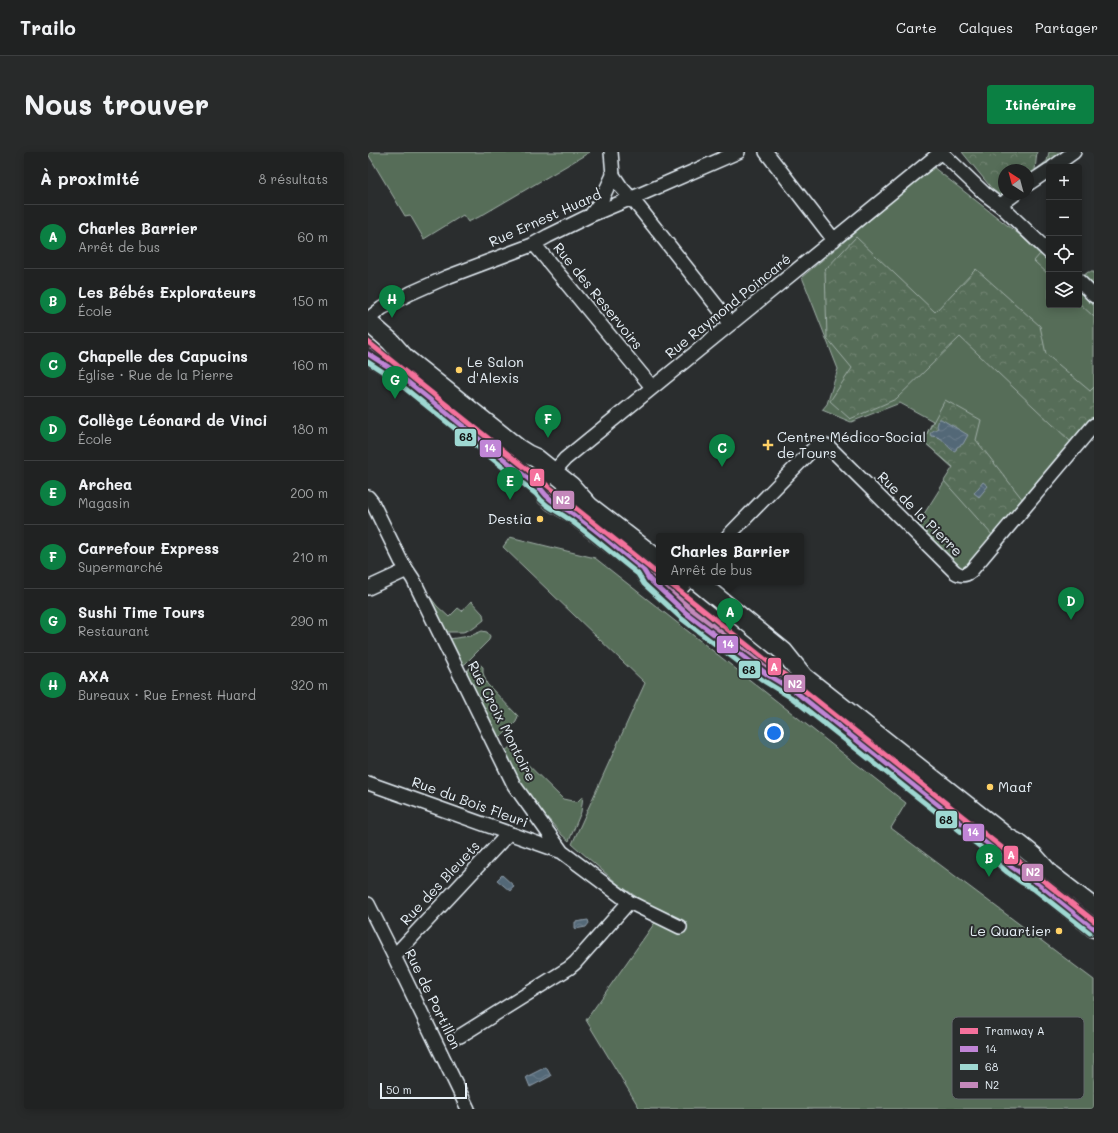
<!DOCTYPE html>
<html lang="fr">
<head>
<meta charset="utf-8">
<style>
	:root { --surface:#202222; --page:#282a2a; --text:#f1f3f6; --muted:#a2a4a5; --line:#3d3f40; --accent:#0b8043 }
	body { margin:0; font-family:Mali,sans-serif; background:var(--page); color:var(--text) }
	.controls { position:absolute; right:12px; top:12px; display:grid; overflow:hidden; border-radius:4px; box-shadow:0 2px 10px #0003 }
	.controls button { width:36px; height:36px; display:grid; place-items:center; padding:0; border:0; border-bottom:1px solid var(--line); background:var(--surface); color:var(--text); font:20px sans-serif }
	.compass { position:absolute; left:630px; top:12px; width:36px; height:36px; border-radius:50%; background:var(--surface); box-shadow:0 2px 10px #0003; rotate:324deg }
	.scale { position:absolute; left:12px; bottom:10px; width:87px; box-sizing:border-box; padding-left:4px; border:2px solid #e8f1f8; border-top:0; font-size:11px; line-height:14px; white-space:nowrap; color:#e8f1f8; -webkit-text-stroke:3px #2a2d2e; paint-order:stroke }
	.you { position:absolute; left:406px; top:581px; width:14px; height:14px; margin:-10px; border:3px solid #fff; border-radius:50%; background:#1a73e8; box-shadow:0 0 0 6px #1a73e833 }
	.badge { display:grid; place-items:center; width:26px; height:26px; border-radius:50%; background:var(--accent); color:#fff; font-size:13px; font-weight:700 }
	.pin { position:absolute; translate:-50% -33px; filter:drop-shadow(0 1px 2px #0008) }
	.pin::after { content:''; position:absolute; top:21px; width:14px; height:12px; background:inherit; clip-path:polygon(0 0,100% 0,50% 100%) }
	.popup { position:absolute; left:288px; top:381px; width:148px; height:52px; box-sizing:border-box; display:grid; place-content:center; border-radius:4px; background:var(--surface); filter:drop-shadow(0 1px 3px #0005); font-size:13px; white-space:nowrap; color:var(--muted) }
	.popup b { font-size:15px; color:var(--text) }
	.popup::after { content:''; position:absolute; left:50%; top:100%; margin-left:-8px; border:8px solid transparent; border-top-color:var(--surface) }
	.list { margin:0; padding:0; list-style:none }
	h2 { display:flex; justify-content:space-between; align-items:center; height:52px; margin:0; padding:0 16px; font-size:17px }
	h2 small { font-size:13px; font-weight:400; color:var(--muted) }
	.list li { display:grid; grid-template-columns:26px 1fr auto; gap:12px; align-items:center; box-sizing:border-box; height:64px; padding:0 16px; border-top:1px solid var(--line) }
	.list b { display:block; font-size:15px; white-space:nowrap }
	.list p { margin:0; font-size:13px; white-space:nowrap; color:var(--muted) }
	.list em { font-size:13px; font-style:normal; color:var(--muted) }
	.icon { flex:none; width:22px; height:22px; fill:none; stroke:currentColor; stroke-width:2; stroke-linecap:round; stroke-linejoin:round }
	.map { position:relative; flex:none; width:726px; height:957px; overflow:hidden; border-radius:4px }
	header { display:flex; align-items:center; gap:24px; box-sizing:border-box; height:56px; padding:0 20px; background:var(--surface); border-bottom:1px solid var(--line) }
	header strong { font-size:19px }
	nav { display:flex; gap:22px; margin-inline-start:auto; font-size:14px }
	.intro { display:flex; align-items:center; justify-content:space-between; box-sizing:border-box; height:96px; padding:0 24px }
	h1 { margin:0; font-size:28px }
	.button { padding:10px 18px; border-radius:4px; background:var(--accent); color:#fff; font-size:14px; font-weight:700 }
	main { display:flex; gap:24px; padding:0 24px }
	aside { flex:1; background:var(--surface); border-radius:4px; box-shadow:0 2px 10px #0003 }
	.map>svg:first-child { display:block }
	.green { fill:#576d58; stroke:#a0afa8 }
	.forest { fill:url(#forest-crowns); stroke:#a0afa8 }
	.water { fill:url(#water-waves); stroke:#8f9eab }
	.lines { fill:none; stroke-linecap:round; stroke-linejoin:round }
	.street-casing { stroke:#e8f1f8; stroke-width:16 }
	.secondary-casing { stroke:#e8f1f8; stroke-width:21 }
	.street { stroke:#2a2d2e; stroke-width:13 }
	.secondary { stroke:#2a2d2e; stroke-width:18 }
	.bus-1-casing { stroke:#2a2d2e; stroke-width:8 }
	.bus-2-casing { stroke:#2a2d2e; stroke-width:8 }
	.bus-3-casing { stroke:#2a2d2e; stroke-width:8 }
	.bus-1 { stroke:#c085d6; stroke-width:5 }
	.bus-2 { stroke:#9ed8d2; stroke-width:5 }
	.bus-3 { stroke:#c488bb; stroke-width:5 }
	.tram-1-casing { stroke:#2a2d2e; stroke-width:8 }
	.tram-1 { stroke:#f5719c; stroke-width:5 }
	.poi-dot { fill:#ffd166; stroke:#2a2d2e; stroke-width:1.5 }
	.labels { text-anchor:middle; stroke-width:4; stroke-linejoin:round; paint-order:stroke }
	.street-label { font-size:14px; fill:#e8f1f8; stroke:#2a2d2e }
	.poi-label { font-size:14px; fill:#e8f1f8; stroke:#2a2d2e; text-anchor:start }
	.key { fill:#2a2d2e; stroke:#63686b; stroke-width:1 }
	.key-label { font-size:11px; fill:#e8f1f8 }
	.line-badge { stroke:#2a2d2e; stroke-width:1.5 }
	.badge-label { font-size:11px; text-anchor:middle; font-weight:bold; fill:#fff }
	.pale-badge-label { font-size:11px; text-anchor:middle; font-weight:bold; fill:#111 }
</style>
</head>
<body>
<header>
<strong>Trailo</strong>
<nav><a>Carte</a><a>Calques</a><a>Partager</a></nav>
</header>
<div class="intro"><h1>Nous trouver</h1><a class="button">Itinéraire</a></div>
<main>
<aside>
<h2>À proximité<small>8 résultats</small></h2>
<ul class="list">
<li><span class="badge">A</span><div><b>Charles Barrier</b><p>Arrêt de bus</p></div><em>60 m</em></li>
<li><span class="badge">B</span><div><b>Les Bébés Explorateurs</b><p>École</p></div><em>150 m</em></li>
<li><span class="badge">C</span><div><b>Chapelle des Capucins</b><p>Église · Rue de la Pierre</p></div><em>160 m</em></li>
<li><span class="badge">D</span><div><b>Collège Léonard de Vinci</b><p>École</p></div><em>180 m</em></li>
<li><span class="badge">E</span><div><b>Archea</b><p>Magasin</p></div><em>200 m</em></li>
<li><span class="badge">F</span><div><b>Carrefour Express</b><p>Supermarché</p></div><em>210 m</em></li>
<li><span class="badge">G</span><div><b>Sushi Time Tours</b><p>Restaurant</p></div><em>290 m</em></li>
<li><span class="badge">H</span><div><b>AXA</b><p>Bureaux · Rue Ernest Huard</p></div><em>320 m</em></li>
</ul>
</aside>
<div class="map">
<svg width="726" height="957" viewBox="0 0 726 957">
	<defs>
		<pattern id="forest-crowns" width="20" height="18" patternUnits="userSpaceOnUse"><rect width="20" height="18" fill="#576d58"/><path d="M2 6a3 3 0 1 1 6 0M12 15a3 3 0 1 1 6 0" fill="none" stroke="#6f8271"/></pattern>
		<pattern id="water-waves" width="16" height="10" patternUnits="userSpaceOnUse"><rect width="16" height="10" fill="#536777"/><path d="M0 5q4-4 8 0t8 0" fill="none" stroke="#6c7d8b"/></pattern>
	</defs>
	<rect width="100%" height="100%" fill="#2a2d2e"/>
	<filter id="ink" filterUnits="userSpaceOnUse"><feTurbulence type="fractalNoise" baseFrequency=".025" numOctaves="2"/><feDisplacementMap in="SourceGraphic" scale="8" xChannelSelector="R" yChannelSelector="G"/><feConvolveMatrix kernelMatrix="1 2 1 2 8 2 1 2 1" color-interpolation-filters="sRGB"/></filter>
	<g filter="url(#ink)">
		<path class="green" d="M0,0H222L111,65L100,70L95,63L56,87L42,63L37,64L0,2Z
			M565,15L653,84L681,111V153H711V139L726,154V264L598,416H592L549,373L585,316L555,289L565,269L532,251L483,270L454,258L459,252L470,217L434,125Z
			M142,385L227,406L538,651L523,676L726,828V957H272L218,868L293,762L250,732L204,692L277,531L135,395Z
			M63,446L69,454L81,465L90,456L94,459L103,449L115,462L116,468L106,476L95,480H77L61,447Z
			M114,479L119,480L122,484L121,488L97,512L94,513L81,487L102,484Z
			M106,511H110L115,515V521L119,532L150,564L148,570L132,586H129L98,520Z
			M142,595L195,647L209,650L215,644L213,660L201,689L194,683L161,644L151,629L136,600Z"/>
		<path class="forest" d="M594,0H669L667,18L679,9L681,0H702L660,31V18H636V42H642L634,44L625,38Z
			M488,85L567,160L608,117L672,174L678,202L722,239L726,235V264L703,290L592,185L528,247L482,267L462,249L484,216L459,186L457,118Z
			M672,102L681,111V123L666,109Z
			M720,120H726V135L715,124Z
			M711,139L726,154V165L711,151Z
			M577,248L613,268L608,288L655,348L625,384L576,329L585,315L555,289Z"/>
		<path class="water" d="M571,267H573L600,283L595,292L589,295L588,298L586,299C579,296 576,286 569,285C567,284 565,285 563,284L562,282C563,279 567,278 570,276L569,274Z
			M615,330L620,334L611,345L606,341Z
			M134,723L146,734L142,739L129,728Z
			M220,768L221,771L218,775L207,777V770Z
			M178,915L183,924L162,935L158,925Z"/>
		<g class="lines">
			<g class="street-casing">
				<path id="street" d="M243,0L245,23L253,35L269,53L363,172
					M398,0L466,88
					M573,0L617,42L633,54L681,100
					M685,15L706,0
					M660,32L681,18
					M633,54L639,48L647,42
					M223,63L233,49L245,23
					M166,92L284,235
					M711,129L726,144
					M0,167L14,156L43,141L79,125L164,93L180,84L223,63L271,43L370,0
					M173,337L176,331L197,307L567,5L572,0
					M0,345L4,350L33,409L45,427L146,633L194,700L261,750L312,775
					M360,384L447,295L454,292L461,295L587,420C593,424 597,424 603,419L726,273
					M0,436L39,418
					M304,447L319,430
					M0,631L194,700
					M0,752L26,804L100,957
					M26,804L141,681
					M92,884L201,816L207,811L261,750"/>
			</g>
			<g class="secondary-casing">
				<path id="secondary" d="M0,170L22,189L37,206L151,297L159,302L168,306L203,334L221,354L287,405L291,407
					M0,202L27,219L157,324L173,337L178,344L185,350L204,361L275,417L281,427L318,461L400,523L428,540L629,699L636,708L644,715L657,724L670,731L726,776
					M330,430L416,500L436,525L640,686L651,692L666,704L682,722L726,756"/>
			</g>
			<use href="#street" class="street"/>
			<use href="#secondary" class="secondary"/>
			<g class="bus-1-casing">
				<path id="bus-1" d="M0,202L27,219L173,337C182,350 192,353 204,361C229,378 252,399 275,417L281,427L318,461L400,523L428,540L629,699L636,708L644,715L657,724L670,731L726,776"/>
			</g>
			<g class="bus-2-casing">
				<path id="bus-2" d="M0,210L23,225L168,342C178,356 189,358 202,368C225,385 247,404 270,422L276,432L314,467L396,529L424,546L624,704L631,713L639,720L653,730L666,737L722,781"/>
			</g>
			<g class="bus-3-casing">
				<path id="bus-3" d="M4,196L31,214L177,332L183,339L189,344L208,356L279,412L286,423L291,427
					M295,430L322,456L404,517L432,535L633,694L641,703L648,709L661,718L674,726L726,767"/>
			</g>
			<use href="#bus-1" class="bus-1"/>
			<use href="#bus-2" class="bus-2"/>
			<use href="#bus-3" class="bus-3"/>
			<g class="tram-1-casing">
				<path id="tram-1" d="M0,190L291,423
					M300,430L726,769"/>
			</g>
			<use href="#tram-1" class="tram-1"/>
		</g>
	</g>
	<g class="poi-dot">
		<circle cx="91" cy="218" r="4"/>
		<path d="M398 287h4v4h4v4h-4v4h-4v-4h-4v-4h4z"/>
		<circle cx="172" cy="367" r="4"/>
		<circle cx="622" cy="635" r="4"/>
		<circle cx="691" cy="779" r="4"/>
	</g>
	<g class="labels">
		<g class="street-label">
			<text transform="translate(177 66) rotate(-24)" y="5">Rue Ernest Huard</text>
			<text transform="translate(230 144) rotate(51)" y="5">Rue des Reservoirs</text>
			<text transform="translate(360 154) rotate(-39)" y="5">Rue Raymond Poincaré</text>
			<text transform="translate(552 362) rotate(45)" y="5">Rue de la Pierre</text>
			<text transform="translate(134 569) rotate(63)" y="5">Rue Croix Montoire</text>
			<text transform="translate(102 650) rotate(20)" y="5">Rue du Bois Fleuri</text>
			<text transform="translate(72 731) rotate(-47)" y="5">Rue des Bleuets</text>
			<text transform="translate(65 847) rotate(64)" y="5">Rue de Portillon</text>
		</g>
		<g class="poi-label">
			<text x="99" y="215">Le Salon<tspan x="99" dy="16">d'Alexis</tspan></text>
			<text x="409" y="290">Centre Médico-Social<tspan x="409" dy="16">de Tours</tspan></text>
			<text x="164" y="372" text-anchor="end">Destia</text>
			<text x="630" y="640">Maaf</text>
			<text x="683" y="784" text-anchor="end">Le Quartier</text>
		</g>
	</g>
	<rect x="584" y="865" width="132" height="82" rx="6" class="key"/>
	<rect x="592" y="876" width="18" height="6" fill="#f5719c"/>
	<rect x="592" y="894" width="18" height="6" fill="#c085d6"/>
	<rect x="592" y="912" width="18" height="6" fill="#9ed8d2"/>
	<rect x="592" y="930" width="18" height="6" fill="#c488bb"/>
	<g class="key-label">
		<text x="617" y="883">Tramway A</text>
		<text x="617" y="901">14</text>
		<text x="617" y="919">68</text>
		<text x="617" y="937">N2</text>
	</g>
	<g class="line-badge">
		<rect x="86" y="276" width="23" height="19" rx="4" fill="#9ed8d2"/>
		<rect x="111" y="287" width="23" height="19" rx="4" fill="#c085d6"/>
		<rect x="161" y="316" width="16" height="19" rx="4" fill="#f5719c"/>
		<rect x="184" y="338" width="23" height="20" rx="4" fill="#c488bb"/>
		<rect x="348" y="483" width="23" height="19" rx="4" fill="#c085d6"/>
		<rect x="399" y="505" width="15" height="19" rx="4" fill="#f5719c"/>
		<rect x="370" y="508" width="23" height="19" rx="4" fill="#9ed8d2"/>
		<rect x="415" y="522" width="23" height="19" rx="4" fill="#c488bb"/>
		<rect x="567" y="658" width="23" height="19" rx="4" fill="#9ed8d2"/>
		<rect x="594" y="671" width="23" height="19" rx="4" fill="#c085d6"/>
		<rect x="635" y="693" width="16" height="20" rx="4" fill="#f5719c"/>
		<rect x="653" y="711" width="23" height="19" rx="4" fill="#c488bb"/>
	</g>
	<g class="badge-label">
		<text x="122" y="300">14</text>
		<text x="169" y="329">A</text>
		<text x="195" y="352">N2</text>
		<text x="360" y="496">14</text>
		<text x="406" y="519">A</text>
		<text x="427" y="536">N2</text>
		<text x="605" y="684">14</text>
		<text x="643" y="707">A</text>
		<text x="665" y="724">N2</text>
	</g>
	<g class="pale-badge-label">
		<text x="98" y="289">68</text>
		<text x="381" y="522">68</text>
		<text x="578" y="672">68</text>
	</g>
</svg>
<div class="controls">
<button>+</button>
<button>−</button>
<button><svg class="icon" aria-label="locate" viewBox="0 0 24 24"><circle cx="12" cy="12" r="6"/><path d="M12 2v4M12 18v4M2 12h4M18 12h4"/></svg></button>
<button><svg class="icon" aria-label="layers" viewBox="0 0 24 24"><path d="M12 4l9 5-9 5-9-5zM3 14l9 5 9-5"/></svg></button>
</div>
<svg class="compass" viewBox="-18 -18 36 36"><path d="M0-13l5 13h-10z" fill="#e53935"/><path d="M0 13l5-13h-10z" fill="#a2a4a5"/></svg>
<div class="scale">50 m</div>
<div class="you"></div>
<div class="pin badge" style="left:362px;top:479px">A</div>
<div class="popup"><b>Charles Barrier</b>Arrêt de bus</div>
<div class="pin badge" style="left:621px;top:725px">B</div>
<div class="pin badge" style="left:354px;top:315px">C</div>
<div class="pin badge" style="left:703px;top:468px">D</div>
<div class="pin badge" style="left:142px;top:348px">E</div>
<div class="pin badge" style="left:180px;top:286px">F</div>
<div class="pin badge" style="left:27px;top:247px">G</div>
<div class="pin badge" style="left:24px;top:166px">H</div>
</div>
</main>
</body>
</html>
